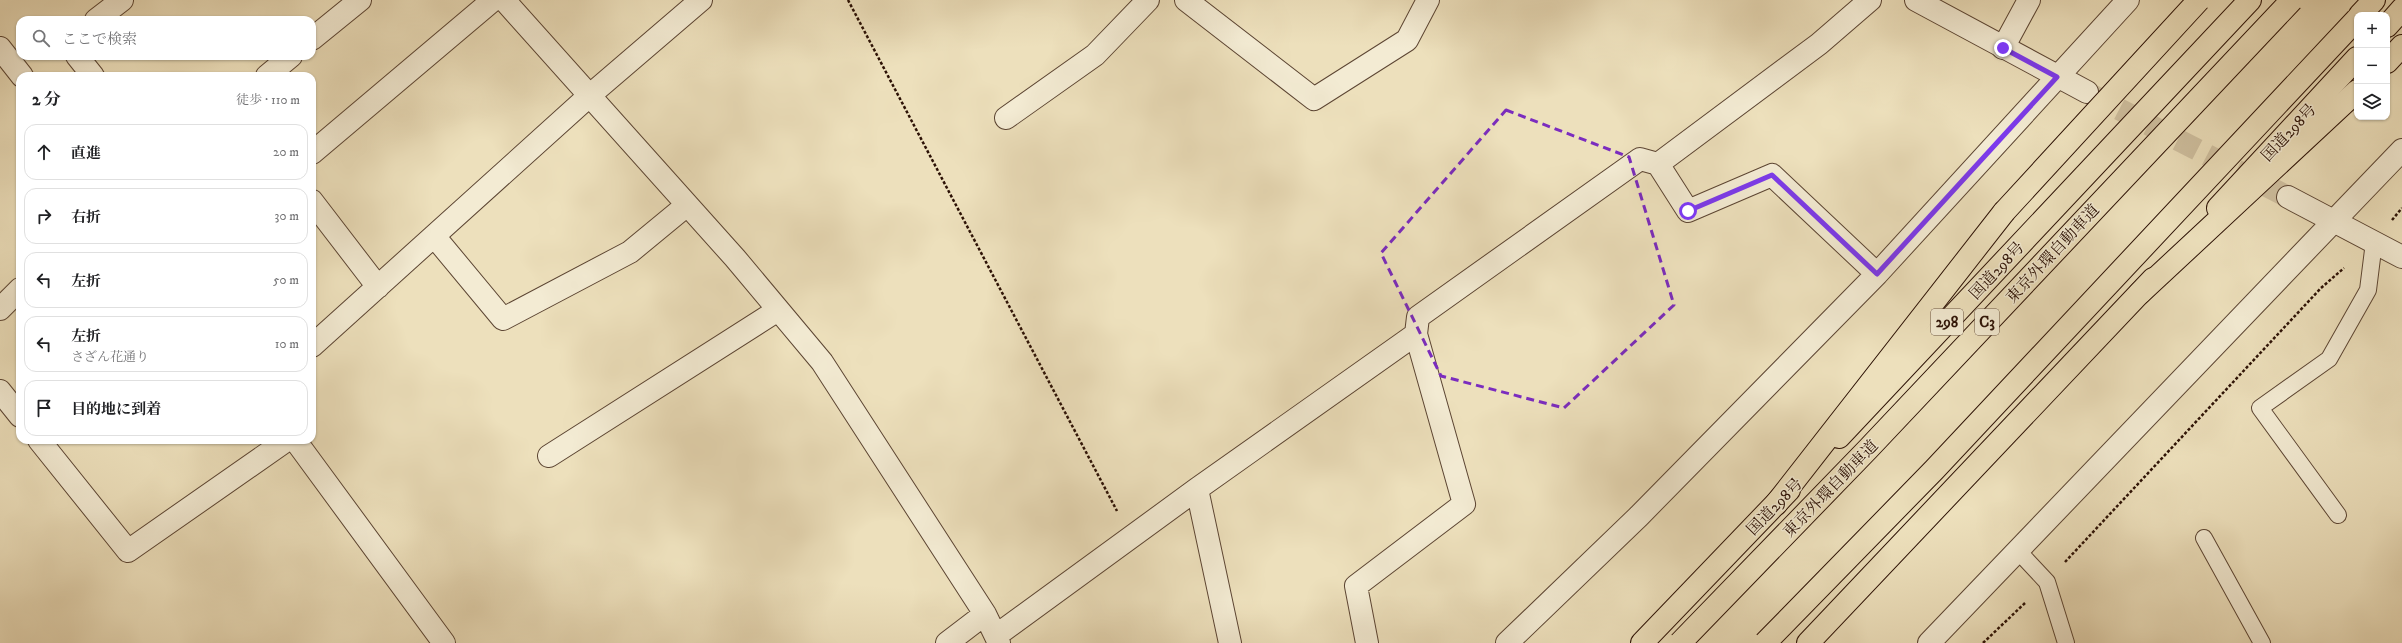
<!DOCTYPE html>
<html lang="ja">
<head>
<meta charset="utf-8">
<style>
	:root { --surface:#fff; --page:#f2f2f2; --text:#202124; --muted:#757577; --line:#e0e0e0 }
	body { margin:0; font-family:"IM FELL DW Pica","Noto Serif JP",serif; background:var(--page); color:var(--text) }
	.controls { position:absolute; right:12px; top:12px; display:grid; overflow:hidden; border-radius:8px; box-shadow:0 1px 3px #0004 }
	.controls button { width:36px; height:36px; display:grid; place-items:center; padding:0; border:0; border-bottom:1px solid var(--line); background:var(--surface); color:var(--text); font:20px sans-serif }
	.stop { position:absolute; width:12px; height:12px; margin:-9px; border:3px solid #7c3aed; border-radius:50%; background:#fff }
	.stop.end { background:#7c3aed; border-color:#fff; box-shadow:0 1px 4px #0008 }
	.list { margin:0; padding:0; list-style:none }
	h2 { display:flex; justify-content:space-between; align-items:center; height:52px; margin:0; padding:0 16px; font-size:17px }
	h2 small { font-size:13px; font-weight:400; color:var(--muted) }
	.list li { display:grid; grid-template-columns:26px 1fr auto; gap:12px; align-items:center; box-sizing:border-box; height:56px; margin:0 8px 8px; padding:0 8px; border:1px solid var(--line); border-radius:12px }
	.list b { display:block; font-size:15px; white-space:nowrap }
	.list p { margin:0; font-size:13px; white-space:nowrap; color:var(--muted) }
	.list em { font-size:13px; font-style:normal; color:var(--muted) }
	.icon { flex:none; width:22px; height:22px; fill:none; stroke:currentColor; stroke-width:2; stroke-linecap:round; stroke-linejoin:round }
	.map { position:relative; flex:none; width:2402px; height:643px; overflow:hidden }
	.search { position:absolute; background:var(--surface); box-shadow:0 1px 3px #0004; left:16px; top:16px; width:300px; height:44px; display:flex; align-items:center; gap:10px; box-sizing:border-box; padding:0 14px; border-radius:12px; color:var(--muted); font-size:15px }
	.panel { position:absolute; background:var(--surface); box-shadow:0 1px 3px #0004; left:16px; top:72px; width:300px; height:372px; border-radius:12px }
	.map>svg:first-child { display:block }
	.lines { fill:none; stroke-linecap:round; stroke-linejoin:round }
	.tertiary-tunnel { stroke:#d0c1a1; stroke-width:22; stroke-dasharray:22 11; stroke-linecap:butt }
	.service-casing { stroke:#5c4533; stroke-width:18 }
	.minor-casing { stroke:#5c4533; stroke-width:24 }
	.tertiary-casing { stroke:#5c4533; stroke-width:24 }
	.trunk-casing { stroke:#2c1105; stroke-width:24 }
	.motorway-casing { stroke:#2c1105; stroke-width:24 }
	.path { stroke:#2c1105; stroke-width:2.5; stroke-dasharray:3 2; stroke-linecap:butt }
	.service { stroke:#f3ebd3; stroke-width:16 }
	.minor { stroke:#f3ebd3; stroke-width:22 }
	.tertiary { stroke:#f3ebd3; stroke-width:22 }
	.trunk { stroke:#ede0bc; stroke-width:22 }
	.motorway { stroke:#ede0bc; stroke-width:22 }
	.motorway-bridge-casing { stroke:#2c1105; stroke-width:24; stroke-linecap:butt }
	.motorway-bridge { stroke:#ede0bc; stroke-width:22 }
	.route { stroke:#7c3aed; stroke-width:5 }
	.marked { fill:none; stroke:#7b2cbf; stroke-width:3; stroke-dasharray:8 5; stroke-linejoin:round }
	.labels { text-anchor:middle; stroke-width:3; stroke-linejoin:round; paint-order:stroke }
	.shield { fill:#f3ebd3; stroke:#685243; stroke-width:1 }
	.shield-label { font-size:15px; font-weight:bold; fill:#2c1105 }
	.street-label { font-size:16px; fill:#2c1105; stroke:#f3ebd3 }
</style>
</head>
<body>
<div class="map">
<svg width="2402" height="643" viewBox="0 0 2402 643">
	<rect width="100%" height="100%" fill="#ede0bc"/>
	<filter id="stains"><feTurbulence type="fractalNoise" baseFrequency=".005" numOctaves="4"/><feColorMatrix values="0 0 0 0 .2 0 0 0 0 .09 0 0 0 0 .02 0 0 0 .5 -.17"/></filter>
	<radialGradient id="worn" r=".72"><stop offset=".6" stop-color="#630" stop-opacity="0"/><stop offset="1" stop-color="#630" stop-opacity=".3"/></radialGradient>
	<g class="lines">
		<path class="tertiary-tunnel" d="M2090,94L2288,197"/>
		<g class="service-casing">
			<path id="service" d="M2338,515L2260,408L2329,359L2368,290L2374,242
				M2204,538L2262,643
				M2019,552L2047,582L2066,643"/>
		</g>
		<g class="minor-casing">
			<path id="minor" d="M504,0L735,258L822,362L985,614L999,643
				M1186,0L1314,99L1407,40L1428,0
				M96,20L122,0
				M312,39L360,0
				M0,48L22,76
				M2003,48L2029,0
				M77,56L93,76
				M267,76L291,56
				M1006,118L1095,55L1148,0
				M312,153L493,0
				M1658,164L1688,211L1772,175L1877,274
				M312,201L378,287
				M434,236L503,319L630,252L687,205
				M0,309L20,289
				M312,346L589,96L701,0
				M0,391L20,416
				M39,440L128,551L287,440
				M295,440L444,643
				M549,456L778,310
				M1197,489L1230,643
				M997,635L1197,489L1416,334L1418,317L1640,159L1658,164L1819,44L1870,0
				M947,643L985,614
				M1367,643L1356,586L1464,504L1416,334
				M1507,643L1639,516L1877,274L2128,0
				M1929,643L2402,150"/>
		</g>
		<g class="tertiary-casing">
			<path id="tertiary" d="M1916,0L2087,92
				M2288,197L2402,257"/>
		</g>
		<g class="trunk-casing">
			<path id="trunk" d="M2387,26L2402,9
				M2218,208L2357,58
				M1839,437L2250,0
				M1642,643L1789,490
				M1808,643L2153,279"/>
		</g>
		<g class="motorway-casing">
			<path id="motorway" d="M2360,15L2374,0
				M2387,62L2402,46
				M2140,293L2357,91
				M1776,504L2004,212"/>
		</g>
		<path class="path" d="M848,0L1117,511
			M2392,220L2402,208
			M2065,562L2321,288L2344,268
			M1983,643L2025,603"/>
		<use href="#service" class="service"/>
		<use href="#minor" class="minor"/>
		<use href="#tertiary" class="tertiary"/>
		<use href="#trunk" class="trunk"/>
		<use href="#motorway" class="motorway"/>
		<g class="motorway-bridge-casing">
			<path id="motorway-bridge" d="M2004,212L2199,0
				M1680,643L1868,449L2292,0
				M1765,643L1934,470L2357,19"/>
		</g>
		<use href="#motorway-bridge" class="motorway-bridge"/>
	</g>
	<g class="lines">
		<path class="route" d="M1688,211L1772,175L1877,274L2057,77L2003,48"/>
	</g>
	<path class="marked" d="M1506,110L1629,157L1674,305L1564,408L1441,376L1381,253Z"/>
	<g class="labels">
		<g class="shield">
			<rect x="1931" y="309" width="32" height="26" rx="3"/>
			<rect x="1975" y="309" width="24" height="26" rx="3"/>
		</g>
		<g class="shield-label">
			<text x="1947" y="327">298</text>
			<text x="1987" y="327">C3</text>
		</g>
		<g class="street-label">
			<text transform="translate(2288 132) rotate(-47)" y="6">国道298号</text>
			<text transform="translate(2052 253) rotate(-47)" y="6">東京外環自動車道</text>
			<text transform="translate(1996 270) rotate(-47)" y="6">国道298号</text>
			<text transform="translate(1830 488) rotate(-46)" y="6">東京外環自動車道</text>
			<text transform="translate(1774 506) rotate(-46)" y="6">国道298号</text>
		</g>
	</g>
	<rect width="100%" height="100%" filter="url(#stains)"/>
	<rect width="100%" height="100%" fill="url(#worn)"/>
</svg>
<div class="controls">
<button>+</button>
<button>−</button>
<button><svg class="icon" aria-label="layers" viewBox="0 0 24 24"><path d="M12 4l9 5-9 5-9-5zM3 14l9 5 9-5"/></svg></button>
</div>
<div class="stop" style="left:1688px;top:211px"></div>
<div class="stop end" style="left:2003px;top:48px"></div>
<div class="search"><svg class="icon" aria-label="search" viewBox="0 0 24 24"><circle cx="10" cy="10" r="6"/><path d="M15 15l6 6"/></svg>ここで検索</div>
<section class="panel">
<h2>2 分<small>徒歩 · 110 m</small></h2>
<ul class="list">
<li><svg class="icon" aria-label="ahead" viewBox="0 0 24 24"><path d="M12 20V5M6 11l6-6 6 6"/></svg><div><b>直進</b></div><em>20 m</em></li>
<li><svg class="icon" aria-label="right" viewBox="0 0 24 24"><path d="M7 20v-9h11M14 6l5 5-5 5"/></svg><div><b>右折</b></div><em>30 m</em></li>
<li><svg class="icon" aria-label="left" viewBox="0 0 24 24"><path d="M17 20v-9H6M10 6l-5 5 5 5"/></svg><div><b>左折</b></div><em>50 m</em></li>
<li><svg class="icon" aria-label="left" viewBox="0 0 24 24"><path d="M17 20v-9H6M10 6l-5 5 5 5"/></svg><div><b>左折</b><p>さざん花通り</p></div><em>10 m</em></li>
<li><svg class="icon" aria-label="arrive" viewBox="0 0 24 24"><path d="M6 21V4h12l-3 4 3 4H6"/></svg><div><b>目的地に到着</b></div></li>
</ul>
</section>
</div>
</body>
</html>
